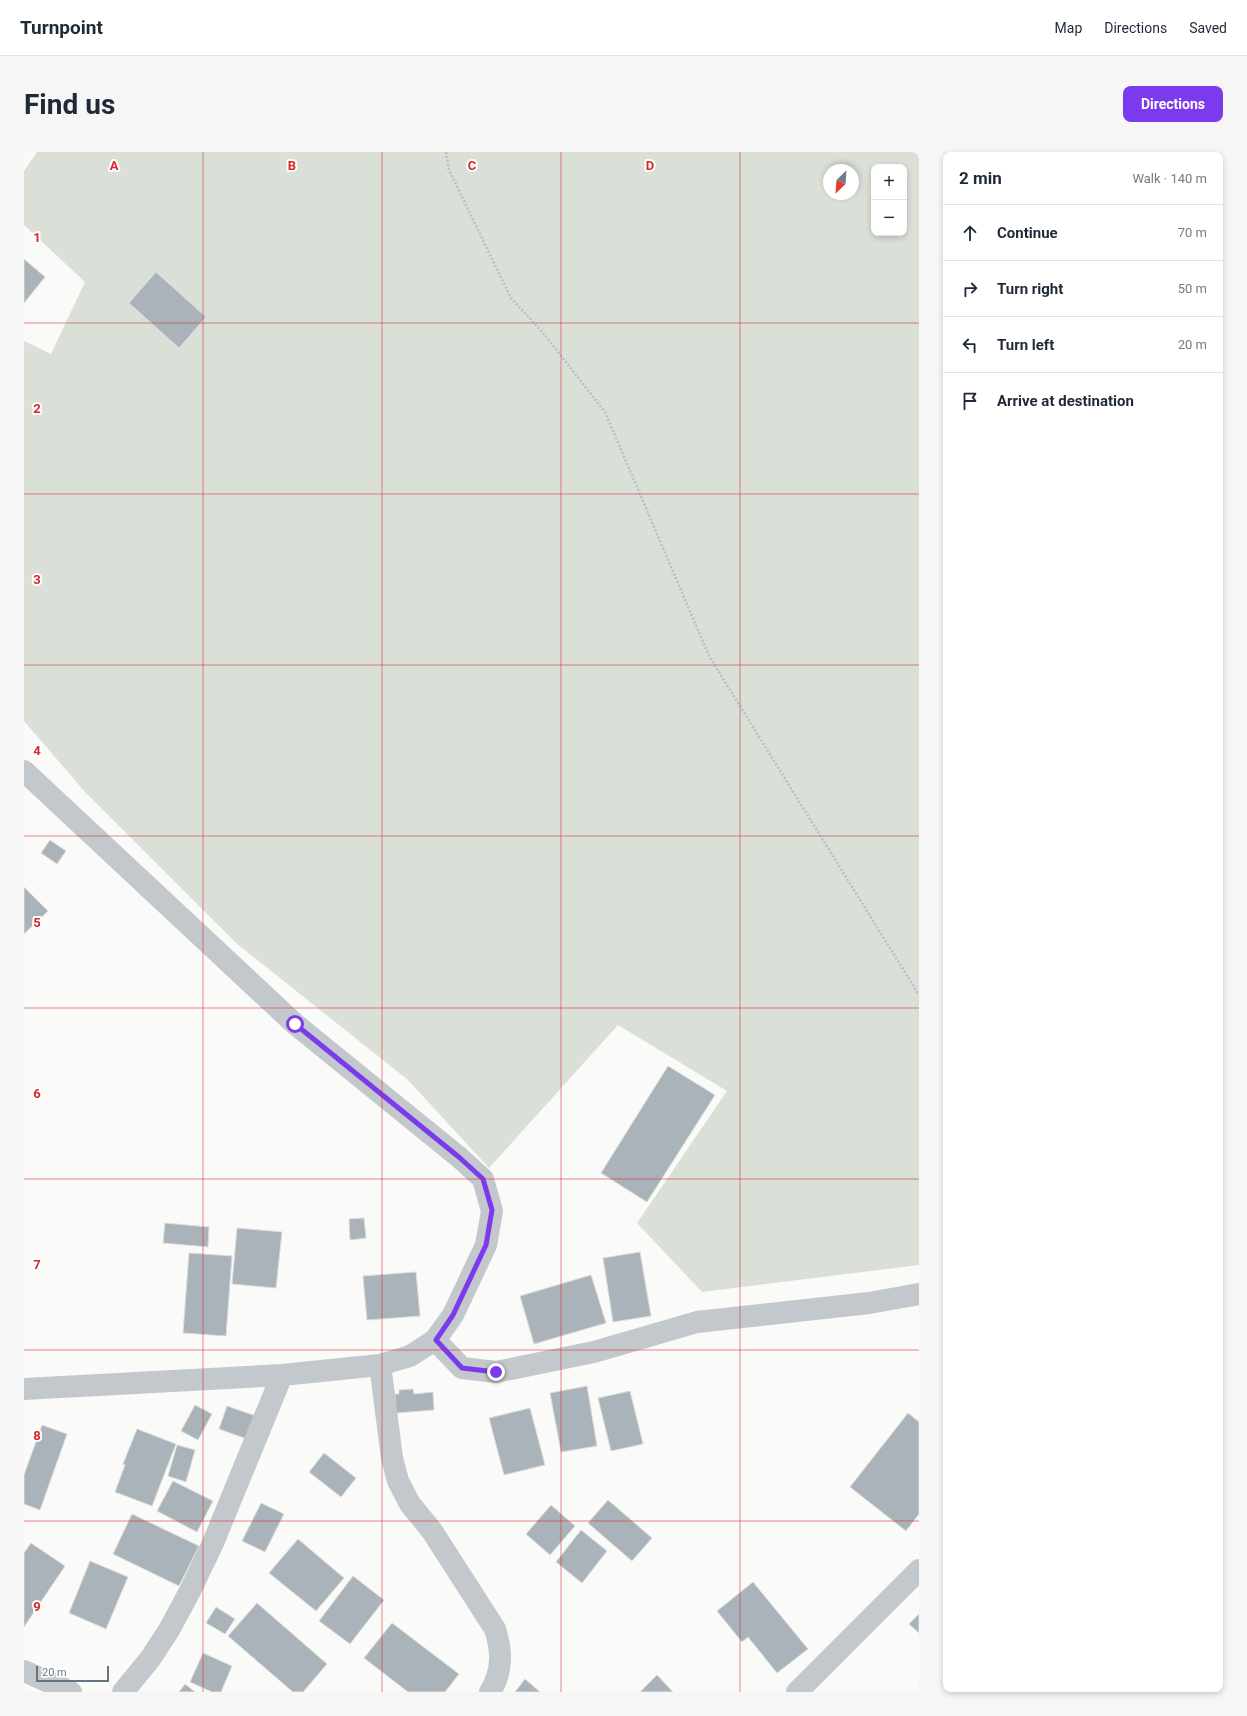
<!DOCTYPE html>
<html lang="en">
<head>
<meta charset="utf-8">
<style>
	:root { --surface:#fff; --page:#f6f6f7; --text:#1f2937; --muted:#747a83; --line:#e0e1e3; --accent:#7c3aed }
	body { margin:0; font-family:Roboto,sans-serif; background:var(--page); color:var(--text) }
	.controls { position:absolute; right:12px; top:12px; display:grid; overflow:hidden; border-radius:8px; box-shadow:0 2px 6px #0003 }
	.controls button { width:36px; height:36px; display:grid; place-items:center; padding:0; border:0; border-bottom:1px solid var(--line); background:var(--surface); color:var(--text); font:20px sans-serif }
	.compass { position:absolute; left:799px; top:12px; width:36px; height:36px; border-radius:50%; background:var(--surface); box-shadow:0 2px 6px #0003; rotate:205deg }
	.scale { position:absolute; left:12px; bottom:10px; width:73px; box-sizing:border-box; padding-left:4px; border:2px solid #657683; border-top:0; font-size:11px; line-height:14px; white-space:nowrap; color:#657683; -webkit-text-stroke:3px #fff; paint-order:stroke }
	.stop { position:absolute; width:12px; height:12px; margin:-9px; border:3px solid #7c3aed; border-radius:50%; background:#fff }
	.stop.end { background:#7c3aed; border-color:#fff; box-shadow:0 1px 4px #0008 }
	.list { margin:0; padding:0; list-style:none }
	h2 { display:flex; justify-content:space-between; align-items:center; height:52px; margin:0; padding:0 16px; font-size:17px }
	h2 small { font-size:13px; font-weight:400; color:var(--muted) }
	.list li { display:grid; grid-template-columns:26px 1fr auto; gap:12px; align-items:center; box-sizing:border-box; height:56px; padding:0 16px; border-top:1px solid var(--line) }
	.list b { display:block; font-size:15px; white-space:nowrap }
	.list em { font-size:13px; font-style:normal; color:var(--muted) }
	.icon { flex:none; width:22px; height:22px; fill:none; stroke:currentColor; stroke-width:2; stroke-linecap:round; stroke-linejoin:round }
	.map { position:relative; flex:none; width:895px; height:1540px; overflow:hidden; border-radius:8px }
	header { display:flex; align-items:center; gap:24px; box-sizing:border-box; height:56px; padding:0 20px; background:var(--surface); border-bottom:1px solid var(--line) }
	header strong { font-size:19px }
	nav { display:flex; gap:22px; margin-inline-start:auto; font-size:14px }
	.intro { display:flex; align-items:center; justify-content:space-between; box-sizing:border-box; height:96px; padding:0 24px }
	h1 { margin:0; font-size:28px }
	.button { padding:10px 18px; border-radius:8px; background:var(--accent); color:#fff; font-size:14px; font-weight:700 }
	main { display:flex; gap:24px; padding:0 24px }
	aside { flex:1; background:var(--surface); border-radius:8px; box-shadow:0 2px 6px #0003 }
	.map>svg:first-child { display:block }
	.green { fill:#dadfd7; fill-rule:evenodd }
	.building { fill:#aab3b9; stroke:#dcdcda }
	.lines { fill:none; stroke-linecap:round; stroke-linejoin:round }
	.path { stroke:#bbbfc2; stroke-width:2.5; stroke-dasharray:2 2; stroke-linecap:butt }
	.street { stroke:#c3c8cc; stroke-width:22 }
	.route { stroke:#7c3aed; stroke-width:5 }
	.grid { fill:none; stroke:#d62828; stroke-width:1; stroke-opacity:0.55 }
	.grid-label { font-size:13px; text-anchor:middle; font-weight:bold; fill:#d62828; stroke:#fff; stroke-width:4; stroke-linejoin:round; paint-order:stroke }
</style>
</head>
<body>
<header>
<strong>Turnpoint</strong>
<nav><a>Map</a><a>Directions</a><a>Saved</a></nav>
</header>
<div class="intro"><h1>Find us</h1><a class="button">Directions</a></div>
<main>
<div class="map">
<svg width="895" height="1540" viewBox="0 0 895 1540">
	<rect width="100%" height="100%" fill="#fafaf8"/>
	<path class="green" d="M13,0H895V1113L678,1140L613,1071L703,939L594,873L465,1016L384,928L212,791L61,640L0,569V189L27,202L61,130L0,73V19ZM850,15H880V81H850ZM805,18H829V42H805Z"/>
	<path class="building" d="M0,107L21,125L0,151Z
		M132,120L182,165L155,196L105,151Z
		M26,688L42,699L33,712L17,701Z
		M0,735L24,759L0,782Z
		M644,914L691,943L623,1050L577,1021Z
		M340,1066L342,1086L326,1088L325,1067Z
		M141,1071L185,1075L184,1095L139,1091Z
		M213,1076L258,1080L252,1136L208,1132Z
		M616,1100L627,1164L589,1170L579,1106Z
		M165,1101L208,1104L202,1184L159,1181Z
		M392,1120L396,1164L343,1168L339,1124Z
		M567,1123L582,1171L510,1192L496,1144Z
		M563,1234L573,1294L537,1300L526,1241Z
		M389,1237L390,1242L409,1240L410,1258L372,1261L371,1242H375V1238Z
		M606,1239L619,1292L587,1299L574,1246Z
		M171,1253L188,1262L174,1288L157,1279Z
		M203,1254L235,1265L226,1288L195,1277Z
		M506,1256L521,1313L480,1323L465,1266Z
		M884,1261L895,1270V1362L882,1379L826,1335Z
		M18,1273L43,1282L16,1358L0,1352V1323Z
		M113,1277L152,1292L128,1354L91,1340L101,1313L99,1312Z
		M153,1293L171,1298L162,1330L144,1324Z
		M300,1301L332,1326L317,1345L285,1320Z
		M149,1329L189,1349L173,1380L133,1359Z
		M584,1348L628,1386L608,1409L564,1371Z
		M237,1351L260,1362L241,1400L218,1389Z
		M527,1353L551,1374L526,1403L502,1382Z
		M108,1362L175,1394L155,1434L89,1402Z
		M557,1378L583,1399L558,1431L532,1410Z
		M274,1387L320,1426L292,1459L245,1421Z
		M7,1391L41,1414L0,1475V1401Z
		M66,1409L104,1425L82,1477L45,1461Z
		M329,1424L360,1448L326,1492L295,1469Z
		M729,1430L784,1497L753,1521L724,1485L718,1490L693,1459Z
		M233,1451L303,1512L279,1540H269L204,1484Z
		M192,1455L211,1467L201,1482L182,1471Z
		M895,1462V1481L885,1472Z
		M368,1471L435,1522L421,1540H384L340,1506Z
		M179,1501L208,1514L197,1540H188L166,1530Z
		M633,1523L649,1540H616Z
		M501,1527L516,1540H491Z
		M161,1532L171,1540H155Z"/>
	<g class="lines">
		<path class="path" d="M422,0L425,18L487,146L520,182L581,260L685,504L895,843"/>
		<path class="street" d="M0,619L271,872L436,1006L459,1027L468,1059L462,1093L429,1163L411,1188L386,1204L356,1213L258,1223L0,1237
			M411,1188L438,1216L472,1220L570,1200L673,1170L845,1151L895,1142
			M356,1213L368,1306L374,1329L386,1352L408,1379L471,1477C478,1499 479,1519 466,1540
			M0,1519L47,1540
			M99,1540L126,1507L145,1478L166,1439L189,1391L258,1223
			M773,1540L895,1418"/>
	</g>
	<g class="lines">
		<path class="route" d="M271,872L436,1006L459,1027L468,1058L462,1093L429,1163L412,1188L438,1216L472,1220"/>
	</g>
	<path class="grid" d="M179,0V1540M358,0V1540M537,0V1540M716,0V1540M0,171H895M0,342H895M0,513H895M0,684H895M0,856H895M0,1027H895M0,1198H895M0,1369H895"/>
	<g class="grid-label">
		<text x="90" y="18">A</text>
		<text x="268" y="18">B</text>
		<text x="448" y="18">C</text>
		<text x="626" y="18">D</text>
		<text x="13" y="90">1</text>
		<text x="13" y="261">2</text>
		<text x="13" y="432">3</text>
		<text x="13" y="603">4</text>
		<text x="13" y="775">5</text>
		<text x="13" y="946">6</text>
		<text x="13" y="1117">7</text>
		<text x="13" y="1288">8</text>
		<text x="13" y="1459">9</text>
	</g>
</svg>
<div class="controls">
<button>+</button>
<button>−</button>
</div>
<svg class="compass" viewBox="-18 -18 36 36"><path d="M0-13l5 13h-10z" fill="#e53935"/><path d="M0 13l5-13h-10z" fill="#747a83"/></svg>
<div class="scale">20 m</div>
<div class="stop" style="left:271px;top:872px"></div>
<div class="stop end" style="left:472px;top:1220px"></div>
</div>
<aside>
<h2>2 min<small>Walk · 140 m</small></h2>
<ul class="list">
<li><svg class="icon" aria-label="ahead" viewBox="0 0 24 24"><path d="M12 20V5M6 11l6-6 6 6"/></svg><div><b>Continue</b></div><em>70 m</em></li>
<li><svg class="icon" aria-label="right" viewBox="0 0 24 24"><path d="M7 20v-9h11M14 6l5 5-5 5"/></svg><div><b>Turn right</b></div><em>50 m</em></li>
<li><svg class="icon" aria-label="left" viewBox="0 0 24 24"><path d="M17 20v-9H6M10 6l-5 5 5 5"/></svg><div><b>Turn left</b></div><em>20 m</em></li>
<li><svg class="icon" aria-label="arrive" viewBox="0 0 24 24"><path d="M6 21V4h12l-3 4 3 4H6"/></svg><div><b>Arrive at destination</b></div></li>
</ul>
</aside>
</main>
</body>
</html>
